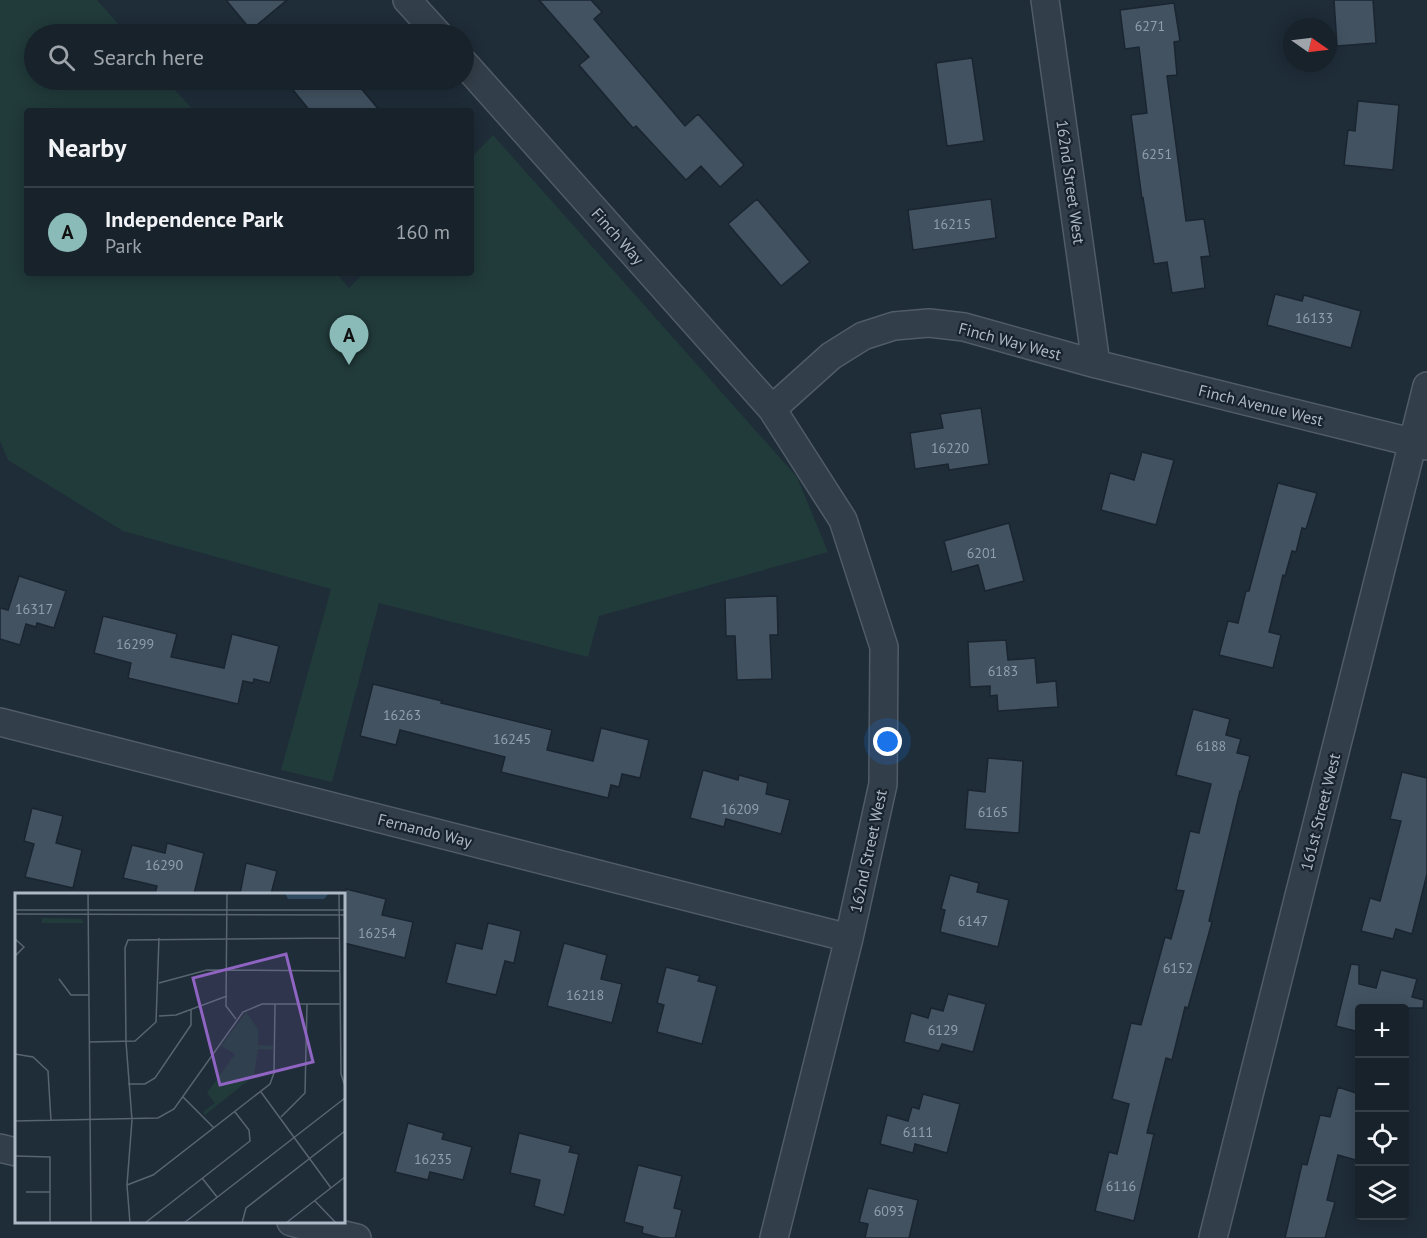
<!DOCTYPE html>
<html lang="en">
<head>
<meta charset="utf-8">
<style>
	:root { --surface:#17222b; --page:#202a33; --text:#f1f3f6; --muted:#9ea4a9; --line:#363f47; --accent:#8bbbb9 }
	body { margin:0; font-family:"PT Sans",sans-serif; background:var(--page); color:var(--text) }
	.controls { position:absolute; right:18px; bottom:18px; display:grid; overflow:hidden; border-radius:6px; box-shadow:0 3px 15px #0003 }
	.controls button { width:54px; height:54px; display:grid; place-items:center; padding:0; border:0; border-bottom:2px solid var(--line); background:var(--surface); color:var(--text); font:30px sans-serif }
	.compass { position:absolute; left:1283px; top:18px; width:54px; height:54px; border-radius:50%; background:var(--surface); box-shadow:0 3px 15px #0003; rotate:104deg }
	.you { position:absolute; left:888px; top:742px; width:21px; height:21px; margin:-15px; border:4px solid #fff; border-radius:50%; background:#1a73e8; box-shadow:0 0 0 9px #1a73e833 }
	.badge { display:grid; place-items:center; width:39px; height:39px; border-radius:50%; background:var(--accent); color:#111; font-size:20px; font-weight:700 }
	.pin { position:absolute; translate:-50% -50px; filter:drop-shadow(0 2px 3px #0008) }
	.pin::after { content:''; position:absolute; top:32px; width:21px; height:18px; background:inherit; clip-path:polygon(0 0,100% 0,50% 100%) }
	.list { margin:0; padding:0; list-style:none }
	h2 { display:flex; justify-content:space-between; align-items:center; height:78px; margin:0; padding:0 24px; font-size:26px }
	h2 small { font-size:20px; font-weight:400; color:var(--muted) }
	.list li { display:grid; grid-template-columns:39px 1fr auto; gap:18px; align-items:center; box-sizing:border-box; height:90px; padding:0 24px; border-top:2px solid var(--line) }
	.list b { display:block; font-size:22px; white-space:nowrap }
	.list p { margin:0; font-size:20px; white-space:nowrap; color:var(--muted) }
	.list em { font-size:20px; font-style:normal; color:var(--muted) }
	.icon { flex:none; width:33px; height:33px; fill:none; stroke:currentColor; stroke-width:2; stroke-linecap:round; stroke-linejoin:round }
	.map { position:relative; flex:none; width:1427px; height:1238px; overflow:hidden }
	.search { position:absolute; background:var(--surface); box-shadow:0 3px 15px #0003; left:24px; top:24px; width:450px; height:66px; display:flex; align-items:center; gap:15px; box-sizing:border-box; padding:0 21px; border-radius:33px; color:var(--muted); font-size:22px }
	.panel { position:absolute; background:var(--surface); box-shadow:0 3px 15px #0003; left:24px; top:108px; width:450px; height:168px; border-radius:6px }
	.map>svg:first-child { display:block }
	.green { fill:#213a3a }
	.building { fill:#425261; stroke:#1a2530; stroke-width:1.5 }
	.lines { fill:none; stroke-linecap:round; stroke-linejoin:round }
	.minor-casing { stroke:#505c67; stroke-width:30 }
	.minor { stroke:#323e49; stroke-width:27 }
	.labels { text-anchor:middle; stroke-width:4.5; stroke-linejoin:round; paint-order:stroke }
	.number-label { font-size:14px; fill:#929fad }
	.street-label { font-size:16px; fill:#adb9c6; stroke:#18232e }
	.inset-road { fill:none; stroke:#586571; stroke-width:1.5 }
	.view { fill:#8f64c2; fill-opacity:0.15; stroke:#8f64c2; stroke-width:3 }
	.inset-edge { fill:none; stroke:#adb9c6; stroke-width:3 }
</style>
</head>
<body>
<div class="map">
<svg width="1427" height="1238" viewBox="0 0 1427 1238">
	<rect width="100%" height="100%" fill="#1f2d39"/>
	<path class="green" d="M0,0H97L127,34H34V80H166L194,111H27V273H336L349,288L364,273H471V158L493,135L797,477L828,552L599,616L588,657L379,603L332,782L281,770L331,589L123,531L8,460L0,441Z"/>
	<path class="building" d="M226,0H287L251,30Z
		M539,0H591L602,12L594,19L685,126L698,114L744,165L720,187L701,166L686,180L636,126L633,128L579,65L589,57Z
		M1334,0H1373L1376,43L1337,46Z
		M1174,3L1180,41L1174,42L1177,75L1167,76L1186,221L1204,219L1210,256L1201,257L1205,288L1172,293L1167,262L1154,264L1143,198L1142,199L1131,115L1147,113L1139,47L1125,49L1120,10Z
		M972,58L984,141L947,146L936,63Z
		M285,80H354L380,111H310Z
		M1358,101L1399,105L1393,170L1344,165L1348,130L1355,131Z
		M757,199L810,262L781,286L728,224Z
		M991,199L996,238L913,250L908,210Z
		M1275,294L1302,301L1304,295L1361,311L1351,348L1267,325Z
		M981,408L989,464L949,470L948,464L915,469L910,433L943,428L940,414Z
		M1142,452L1174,460L1156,525L1101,510L1110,473L1134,480Z
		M1278,483L1317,493L1306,529L1302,528L1296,552L1292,551L1285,576L1283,575L1269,632L1281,635L1273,668L1219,655L1228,621L1238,623L1246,591H1249Z
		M1009,523L1024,581L985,591L978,565L952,572L944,541Z
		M19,576L66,591L54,628L37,623L36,627L26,624L20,645L0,639V608L8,610Z
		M777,596L778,635H770L772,679L737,680L735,636H726L725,598Z
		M103,616L177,634L171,657L224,668L232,634L279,646L270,683L254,679L253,683L243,681L238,704L128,678L131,663L94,653Z
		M1006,640L1008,660L1035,658L1037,683L1056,681L1058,707L998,711L997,695L990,696V686L970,687L968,642Z
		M373,684L442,701L441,703L552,730L547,750L593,761L601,728L649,740L640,778L622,774L619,787L611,785L608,798L501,772L505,757L400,730L396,745L360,736Z
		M1193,709L1230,719L1226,735L1241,739L1237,753L1250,756L1241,791H1240L1209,921L1212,922L1188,1008L1185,1007L1172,1060L1166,1058L1147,1133L1154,1134L1134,1221L1095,1211L1109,1152L1117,1154L1129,1104L1112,1099L1131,1023L1141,1025L1165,937L1171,939L1184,891L1176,890L1190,831L1199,833L1211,784L1176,775Z
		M988,758L1023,761L1019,833L965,829L968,790L985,792Z
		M703,770L738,780L739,775L768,783L766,794L790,800L781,834L726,819L724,827L690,818Z
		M1402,772L1427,778V874L1412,934L1396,929L1393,939L1361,931L1370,898L1380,901L1401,821L1390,819Z
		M32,808L63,816L56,843L82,850L73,888L25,877L34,844L24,841Z
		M167,843L204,853L194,894H155L157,886L123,878L132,845L165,853Z
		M246,863L277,871L271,894H240Z
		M950,875L979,883L977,892L1009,900L998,947L940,932L945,910L941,909Z
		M346,889L386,899L382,915L413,922L405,958L344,943V902Z
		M488,923L521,931L514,963L505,961L496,995L446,983L456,943L482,949Z
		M564,943L607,955L601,979L622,984L612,1023L547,1006Z
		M1351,964L1359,965V984L1376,988L1381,970L1417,979L1412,997L1424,1000L1423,1008H1359V1032L1336,1026Z
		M666,967L700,976L698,981L717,986L702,1044L657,1032L664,1005L657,1003Z
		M948,994L986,1004L973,1052L942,1044L939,1051L904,1042L911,1013L928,1018L931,1008L943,1011Z
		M1338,1087L1359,1094V1161L1338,1155L1327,1200L1335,1202L1325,1238H1285L1302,1164L1307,1165L1320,1115L1330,1117Z
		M923,1094L960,1104L947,1153L915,1144L913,1153L880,1144L887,1115L908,1121L912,1107L919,1109Z
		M408,1123L444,1133L442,1139L472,1147L463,1180L430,1172L428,1180L395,1172Z
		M519,1133L571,1146L569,1152L579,1154L564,1215L534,1206L540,1180L510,1173Z
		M638,1165L682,1176L674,1208L682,1210L675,1238H661L642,1233L643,1227L624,1222Z
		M868,1188L918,1200L909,1238H865L868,1224L859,1222Z"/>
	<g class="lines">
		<g class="minor-casing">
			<path id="minor" d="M407,0L438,34
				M1045,0L1096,364
				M464,63L772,409L843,520L884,647L883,784L849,938L774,1238
				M772,409L831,356L863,336L894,326L929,323L964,327L1096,364L1427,446
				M0,722L849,938
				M0,1148L16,1152
				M291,1222L357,1238
				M1213,1238L1427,386"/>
		</g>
		<use href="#minor" class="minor"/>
	</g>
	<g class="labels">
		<g class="number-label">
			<text x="1150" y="31">6271</text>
			<text x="1157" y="159">6251</text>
			<text x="952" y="229">16215</text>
			<text x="1314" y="323">16133</text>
			<text x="950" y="453">16220</text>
			<text x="982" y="558">6201</text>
			<text x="34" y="614">16317</text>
			<text x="135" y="649">16299</text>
			<text x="1003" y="676">6183</text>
			<text x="402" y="720">16263</text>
			<text x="512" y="744">16245</text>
			<text x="1211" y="751">6188</text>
			<text x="740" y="814">16209</text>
			<text x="993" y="817">6165</text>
			<text x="164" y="870">16290</text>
			<text x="973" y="926">6147</text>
			<text x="377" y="938">16254</text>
			<text x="1178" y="973">6152</text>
			<text x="585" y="1000">16218</text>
			<text x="943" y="1035">6129</text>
			<text x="918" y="1137">6111</text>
			<text x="433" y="1164">16235</text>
			<text x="1121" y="1191">6116</text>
			<text x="889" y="1216">6093</text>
		</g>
		<g class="street-label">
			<text transform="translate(1071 182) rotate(82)" y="6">162nd Street West</text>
			<text transform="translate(618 236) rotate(48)" y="6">Finch Way</text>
			<text transform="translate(1010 341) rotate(15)" y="6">Finch Way West</text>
			<text transform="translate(1261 405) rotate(14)" y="6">Finch Avenue West</text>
			<text transform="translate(1320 812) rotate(-76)" y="6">161st Street West</text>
			<text transform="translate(425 830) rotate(14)" y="6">Fernando Way</text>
			<text transform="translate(868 851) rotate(-78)" y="6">162nd Street West</text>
		</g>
	</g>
	<g transform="translate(15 893)">
		<rect width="330" height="330" fill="#1f2d39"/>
		<path d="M27,25L67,26L69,30H27ZM231,119L243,136V152L258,153V157L243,156L239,183L190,222L188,219L200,210L192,200L220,161L206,153Z" fill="#213a3a"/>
		<path d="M270,0H314L309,6H273Z" fill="#2f4960"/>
		<path class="inset-road" d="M73,0L76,330M212,0L211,113L221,126M324,0L326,181L330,193M0,17H330M0,21L330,22M0,46L9,54L0,63M44,86L56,102H74M144,90L192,77L325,78M144,123L161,122L212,103M74,149L120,148L141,129L144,45M0,161L18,164L33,178L36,228M113,191H130L140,185L176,132V117M246,199L316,295M168,204L199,235M266,224L290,200L292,111M0,228L143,225L159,216L228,119L247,111H325M0,263L35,264V330M187,285L202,304M112,292L138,282L255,191L259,180L260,111M11,299H35M300,308L321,330M115,330L112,292L117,227L111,149L110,55L113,47L324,45M130,330L235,248L234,237L220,219M169,330L330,205M227,330L231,315L330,238M271,330L330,284"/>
		<path class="view" d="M271,61L298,169L205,192L178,85Z"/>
		<rect width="330" height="330" class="inset-edge"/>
	</g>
</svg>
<div class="controls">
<button>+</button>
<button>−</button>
<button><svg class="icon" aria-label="locate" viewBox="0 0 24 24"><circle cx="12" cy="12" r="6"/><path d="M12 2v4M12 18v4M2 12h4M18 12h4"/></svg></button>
<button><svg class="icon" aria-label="layers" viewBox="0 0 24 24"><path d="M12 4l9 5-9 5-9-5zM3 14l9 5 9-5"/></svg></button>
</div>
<svg class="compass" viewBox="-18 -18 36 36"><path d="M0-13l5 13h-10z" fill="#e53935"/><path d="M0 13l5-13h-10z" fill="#9ea4a9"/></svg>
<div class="you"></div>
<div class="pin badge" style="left:349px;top:365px">A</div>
<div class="search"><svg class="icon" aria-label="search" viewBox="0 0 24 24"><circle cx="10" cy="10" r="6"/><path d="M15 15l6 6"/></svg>Search here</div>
<section class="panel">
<h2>Nearby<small></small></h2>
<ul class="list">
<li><span class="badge">A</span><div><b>Independence Park</b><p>Park</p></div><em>160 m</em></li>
</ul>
</section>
</div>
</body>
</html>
